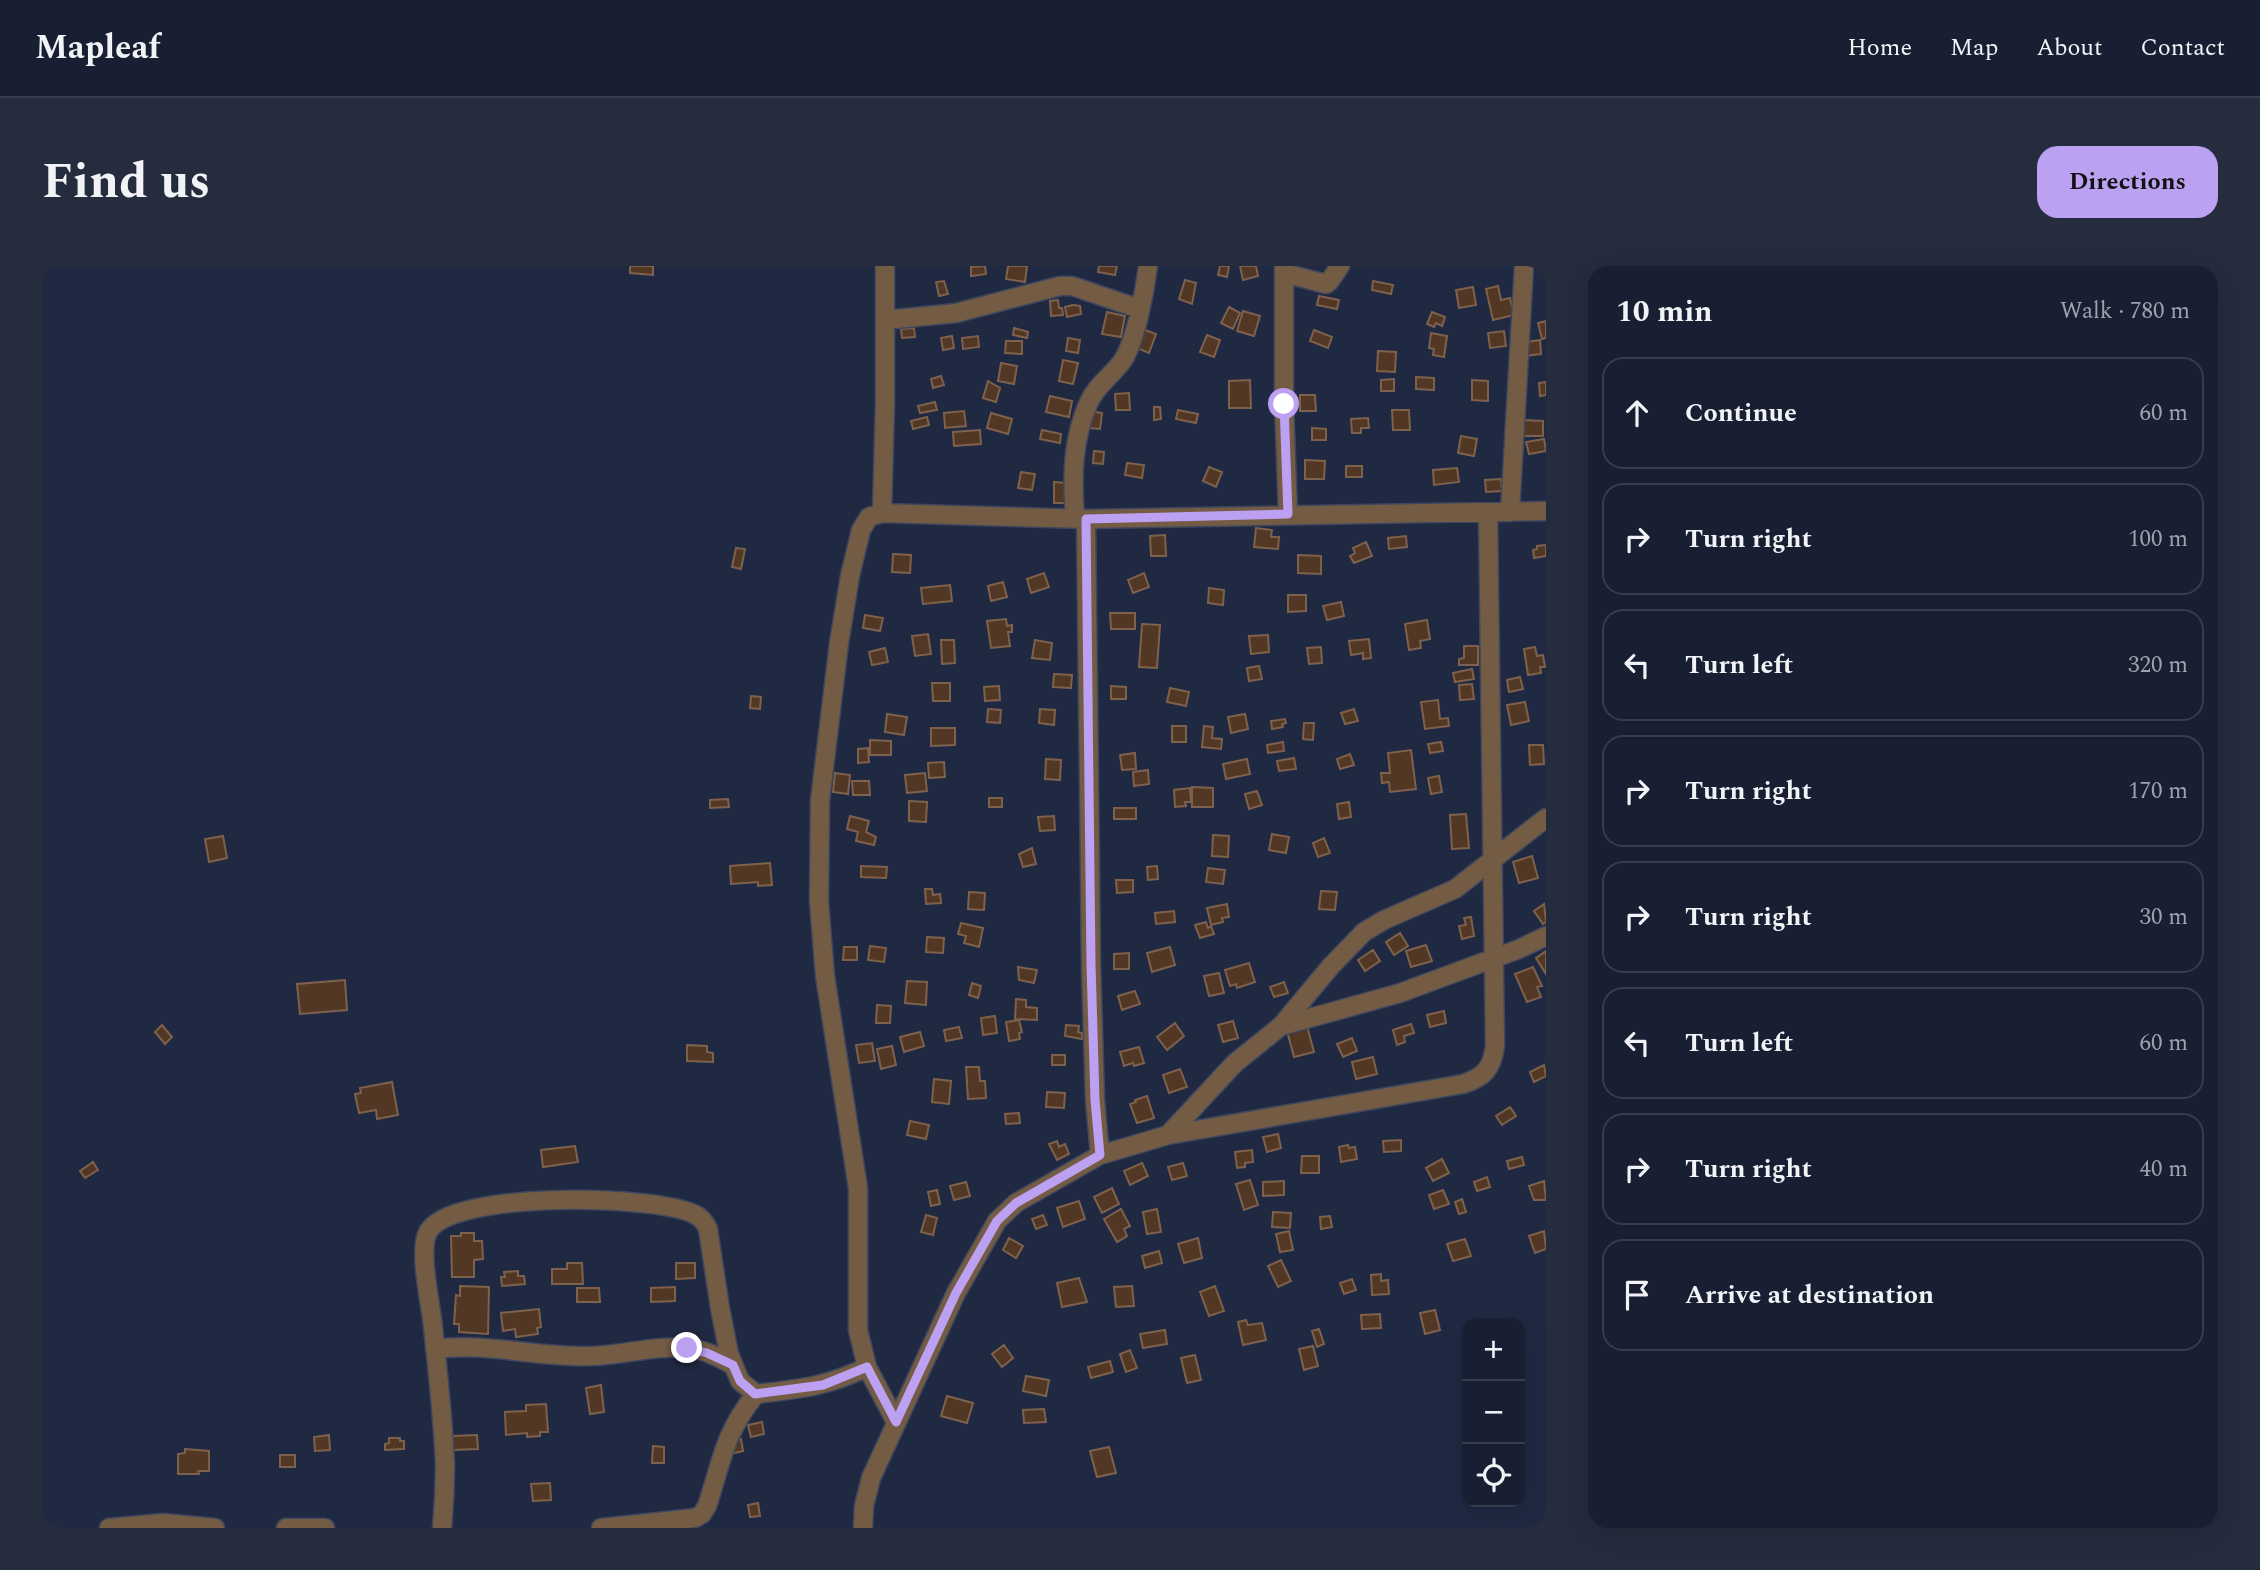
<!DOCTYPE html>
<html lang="en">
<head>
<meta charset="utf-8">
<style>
	:root { --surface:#181f32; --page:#252c3e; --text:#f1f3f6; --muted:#9fa2ac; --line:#363d4d; --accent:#bca0f2 }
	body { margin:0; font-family:Spectral,serif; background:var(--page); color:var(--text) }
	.controls { position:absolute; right:21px; bottom:21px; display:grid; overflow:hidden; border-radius:14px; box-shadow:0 7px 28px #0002 }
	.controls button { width:63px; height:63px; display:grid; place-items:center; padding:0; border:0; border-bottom:2px solid var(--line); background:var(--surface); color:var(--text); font:35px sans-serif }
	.stop { position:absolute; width:21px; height:21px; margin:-16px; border:5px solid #bca0f2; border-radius:50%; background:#fff }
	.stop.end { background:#bca0f2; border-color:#fff; box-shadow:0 2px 7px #0008 }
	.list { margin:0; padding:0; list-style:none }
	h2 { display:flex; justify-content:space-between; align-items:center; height:91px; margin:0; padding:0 28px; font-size:30px }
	h2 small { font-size:23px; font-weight:400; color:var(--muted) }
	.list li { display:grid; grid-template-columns:46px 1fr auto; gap:21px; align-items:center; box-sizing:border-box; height:112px; margin:0 14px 14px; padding:0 14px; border:2px solid var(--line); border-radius:21px }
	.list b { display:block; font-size:26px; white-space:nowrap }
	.list em { font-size:23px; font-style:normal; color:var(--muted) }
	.icon { flex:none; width:38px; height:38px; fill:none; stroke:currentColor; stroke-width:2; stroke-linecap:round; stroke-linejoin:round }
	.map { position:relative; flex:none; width:1504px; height:1262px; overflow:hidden; border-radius:21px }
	header { display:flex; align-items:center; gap:42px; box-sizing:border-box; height:98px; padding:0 35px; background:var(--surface); border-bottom:2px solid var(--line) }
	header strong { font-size:33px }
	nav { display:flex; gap:38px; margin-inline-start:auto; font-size:24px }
	.intro { display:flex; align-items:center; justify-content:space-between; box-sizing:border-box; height:168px; padding:0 42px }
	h1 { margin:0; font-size:49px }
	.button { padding:18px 32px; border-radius:21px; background:var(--accent); color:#111; font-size:24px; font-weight:700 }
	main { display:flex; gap:42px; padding:0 42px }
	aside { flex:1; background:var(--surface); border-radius:21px; box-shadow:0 7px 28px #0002 }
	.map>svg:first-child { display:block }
	.building { fill:#523824; stroke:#7e614d; stroke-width:2 }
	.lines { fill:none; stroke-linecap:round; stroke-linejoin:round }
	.minor-casing { stroke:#3e475e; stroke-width:21 }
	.minor { stroke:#745c44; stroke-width:18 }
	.route { stroke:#bca0f2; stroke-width:9 }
</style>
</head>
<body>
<header>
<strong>Mapleaf</strong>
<nav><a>Home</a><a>Map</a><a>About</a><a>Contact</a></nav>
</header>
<div class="intro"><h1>Find us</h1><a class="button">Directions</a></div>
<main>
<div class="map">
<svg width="1504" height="1262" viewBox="0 0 1504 1262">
	<rect width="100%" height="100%" fill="#202942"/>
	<path class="building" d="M588,0H611V9L588,7Z
		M943,0L944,8L929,10V1Z
		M966,0H985L983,16L964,13Z
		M1057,0H1075L1073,9L1056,6Z
		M1178,0H1187L1185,11L1176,9Z
		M1198,0H1214L1216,10L1201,14Z
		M1143,14L1154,17L1150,38L1137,33Z
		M902,15L906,28L897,30L894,16Z
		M1331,15L1351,19L1349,28L1330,24Z
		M1456,20L1459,34L1468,32L1472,49L1451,54L1444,23Z
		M1431,21L1434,39L1417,42L1414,24Z
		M1277,30L1297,34L1295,43L1275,39Z
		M1016,34L1017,42H1020L1021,49L1009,50L1008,35Z
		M1031,39L1038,40L1039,48L1025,51L1023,41Z
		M1187,41L1198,47L1191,63L1179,57Z
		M1201,45L1218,50L1212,70L1195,65Z
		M1065,46L1083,50L1079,71L1060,68Z
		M1390,46L1403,51L1400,60L1394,57L1392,61L1385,58Z
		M1504,55V72L1500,73L1496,57Z
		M872,62L873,71L860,72L859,63Z
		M972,62L986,66L985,72L971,69Z
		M1098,62L1114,68L1107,87L1092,81Z
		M1272,64L1290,71L1286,82L1268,75Z
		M1462,65L1464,80L1448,82L1446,67Z
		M1389,67L1405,70L1402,91L1391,89L1392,83L1387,82Z
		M1165,69L1178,74L1172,91L1158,86Z
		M910,70L912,82L901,84L899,72Z
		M936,70L937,81L921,83L920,72Z
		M1026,72L1038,74L1036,87L1024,85Z
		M1498,74L1499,88L1481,90L1479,77Z
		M964,75H980V88L963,87Z
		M1336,85L1354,86L1353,106L1335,105Z
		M1021,94L1036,97L1031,118L1017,115Z
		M959,97L975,100L972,118L956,115Z
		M899,110L902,119L891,122L889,113Z
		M1374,111L1392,112V124L1374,123Z
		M1352,113V125H1339V114Z
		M1208,114L1209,142H1187V115Z
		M1430,114L1446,115V135L1430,134Z
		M946,115L958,122L954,136L941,132Z
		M1504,116V129L1498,130L1497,117Z
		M1087,127L1088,144H1074L1073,128Z
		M1258,129H1273L1274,145H1258Z
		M1008,130L1030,135L1027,151L1004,146Z
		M893,136L895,144L878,147L876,140Z
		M1112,141H1118L1119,153L1112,154Z
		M1136,144L1156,148L1154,157L1134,153Z
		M1350,144H1367L1368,164H1351Z
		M922,145L924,160L903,162L902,147Z
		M1049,145L1060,147L1058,163L1047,162Z
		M949,147L970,153L966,168L945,162Z
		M885,151L887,159L871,163L869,155Z
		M1326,152L1327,162H1319V167H1310L1309,153Z
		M1481,154L1501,155V170H1481Z
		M1270,162L1284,163V174H1270Z
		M938,164L939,178L912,180L911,166Z
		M1000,164L1019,168L1018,177L998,173Z
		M1419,170L1435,173L1432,190L1416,187Z
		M1502,173L1504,185L1487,188L1484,176Z
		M1052,185L1062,186L1061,198L1051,197Z
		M1263,194L1283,195L1282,213H1263Z
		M1085,197L1102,199L1100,212L1083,209Z
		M1304,200H1320V211H1304Z
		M1167,201L1180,206L1174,221L1161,215Z
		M1415,202L1417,216L1392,219L1391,204Z
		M979,206L993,208L990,224L976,222Z
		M1459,213L1460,225L1444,226L1443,214Z
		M1012,216L1024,217V237H1012Z
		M1214,262L1230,264L1229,271H1237L1236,283L1212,281Z
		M1123,269L1124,290H1109L1108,270Z
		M1364,270L1365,281L1347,283L1346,272Z
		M1324,276L1330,290L1312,297L1308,290L1313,287L1311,282Z
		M1504,279V290L1492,292L1491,284L1495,283V280Z
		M694,282L703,283L699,303L690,301Z
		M851,288L869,289L868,307L850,306Z
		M1256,289L1279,290V308L1256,307Z
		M1002,307L1007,321L989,327L985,313Z
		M1102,307L1107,321L1091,327L1086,314Z
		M961,316L965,331L949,335L946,320Z
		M908,319L910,335L881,338L879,322Z
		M1167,322L1182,324L1181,339L1166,337Z
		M1246,329H1264V345L1246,346Z
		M1299,336L1302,350L1285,354L1281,340Z
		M1068,347H1093V363H1069Z
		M823,349L841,352L838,365L821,362Z
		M964,353L965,360L970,359V366H966L968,380L949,382L945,355Z
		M1385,354L1388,373L1378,375L1379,382L1367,384L1363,358Z
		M1100,358L1118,359L1115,402L1097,401Z
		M886,368L889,388L873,390L870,370Z
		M1226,369L1227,386L1209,388L1207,370Z
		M1327,373L1329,392L1321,393V387L1309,389L1307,375Z
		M899,374H912L913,397L900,398Z
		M993,374L1010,377L1008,394L990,392Z
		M1422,380H1436V399H1417V393L1422,392Z
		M1279,381L1280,397L1267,398L1265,382Z
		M1493,381L1495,390L1501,389L1503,401H1498L1499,407L1486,409L1482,383Z
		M843,382L846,396L830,399L827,386Z
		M1217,400L1220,413L1207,415L1205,402Z
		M1430,403L1432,413L1413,416L1411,407Z
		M1012,408L1030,409L1029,422L1011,421Z
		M1478,411L1481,423L1467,426L1465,414Z
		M890,417H908V435H891Z
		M1430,418L1432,433L1418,434L1417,419Z
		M957,420L958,434L943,435L942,421Z
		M1069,420L1084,421V433H1069Z
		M1128,422L1147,426L1144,440L1125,436Z
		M709,430L719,431L718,443L708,442Z
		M1396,434L1398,453L1406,452L1407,460L1383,463L1379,436Z
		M1483,436L1487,455L1469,459L1465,439Z
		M946,443L959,444L958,457L945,456Z
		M998,443L1013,444L1012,459L997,457Z
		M1312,443L1316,455L1303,458L1299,447Z
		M845,448L865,451L862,469L843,466Z
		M1203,448L1206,463L1189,467L1186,451Z
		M1243,453L1244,457L1240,458L1241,461L1230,463L1229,455Z
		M1262,457H1272L1271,474L1261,473Z
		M1130,460H1144V476H1130Z
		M1162,460L1171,461L1170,472L1180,473L1179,483L1160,481Z
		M889,462H913V479L889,480Z
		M828,474L849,475V489H828Z
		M1241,476L1242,485L1226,487L1225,479Z
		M1399,476L1401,485L1388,487L1386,478Z
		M1487,479H1501L1502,498L1488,499Z
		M826,482L827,496L816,497V483Z
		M1369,484L1374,523L1348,526L1347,516L1340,517L1339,507H1348L1346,487Z
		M1093,487L1094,503L1080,504L1078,489Z
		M1308,488L1312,499L1298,503L1295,493Z
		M1252,492L1254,503L1237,505L1235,495Z
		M1004,493L1019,494L1018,514L1003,513Z
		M1205,493L1208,508L1184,513L1181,498Z
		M902,496L903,511L887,512L886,497Z
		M1106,504L1107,518L1092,520L1091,506Z
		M793,507L808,509L806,528L791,526Z
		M883,507L885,525L865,527L863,509Z
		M1397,510L1400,526L1389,528L1386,512Z
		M810,515H827L828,529H811Z
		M1150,521L1171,522V541H1150Z
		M1148,522L1149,536H1143L1144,540L1133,541L1132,524Z
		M1215,525L1220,539L1207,543L1203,528Z
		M947,532H960V541H947Z
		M686,533L687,541L668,542V534Z
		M867,535L885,536L884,556L867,555Z
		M1307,536L1309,551L1297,553L1295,538Z
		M1072,542H1094V553H1072Z
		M1424,548L1427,582L1410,583L1408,549Z
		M808,550L827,555L824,566L834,571L832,579L814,575L816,566L805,563Z
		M1012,550L1013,564L998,565L996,551Z
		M1230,568L1247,571L1244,587L1227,584Z
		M1171,569L1187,570L1186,591L1170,590Z
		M181,570L185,592L167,596L163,573Z
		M1282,572L1288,587L1276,591L1271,577Z
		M990,582L994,598L981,601L977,588Z
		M1490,590L1496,612L1477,617L1471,596Z
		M728,597L730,619L716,620V616L689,618L688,600Z
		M819,600L845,601L844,612L819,611Z
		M1115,600L1116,613L1106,614L1105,601Z
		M1166,602L1183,604L1181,618L1164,616Z
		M1074,614H1091V626L1075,627Z
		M883,623H890L891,629L898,628L899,637L884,638Z
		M1279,625L1295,626L1293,644L1277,643Z
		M927,626L943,627L942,644L926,643Z
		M1185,638L1187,651L1180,652L1181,656L1169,659L1165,642Z
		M1502,638L1504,656L1501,658L1492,645Z
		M1132,645L1133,656L1114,658L1113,647Z
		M1429,651L1432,670L1420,673L1417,660L1424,659L1422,652Z
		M1164,656L1166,662L1169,660L1172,668L1158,672L1153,659Z
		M919,657L941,662L937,681L922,677L924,670L916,668Z
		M1358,667L1366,680L1352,689L1344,676Z
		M885,671L902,672L901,687L884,686Z
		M1384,679L1390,695L1369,701L1364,685Z
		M828,680L844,682L842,696L826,694Z
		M802,681H815V694H801Z
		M1128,681L1133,699L1110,706L1105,687Z
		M1331,684L1338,695L1323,705L1316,694Z
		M1504,685V708L1494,692Z
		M1087,687V703H1072V688Z
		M1207,697L1213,716L1195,722L1194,718L1188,720L1183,704Z
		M976,701L995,704L992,717L977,714Z
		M1491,701L1500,720L1495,721L1499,731L1485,736L1473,708Z
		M1177,707L1182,727L1167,730L1162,710Z
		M303,714L305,744L258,748L255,718Z
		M865,715L885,716L884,739L863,737Z
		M1242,716L1246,727L1232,731L1228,721Z
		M930,717L939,720L936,732L927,729Z
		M1093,725L1098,738L1080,744L1076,730Z
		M974,733L984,734V741L995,742V754L973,753Z
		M835,739L849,740L848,757H834Z
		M1402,745L1404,757L1388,761L1385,749Z
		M953,750L955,767L941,769L939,752Z
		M977,754L980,766L977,767L978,773L967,775L964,756Z
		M1191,755L1196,772L1181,776L1176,759Z
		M1133,757L1142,770L1125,784L1115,771Z
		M1369,758L1372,767L1362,770L1363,776L1355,779L1351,764Z
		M120,759L130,771L123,778L113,766Z
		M1024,759L1037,760L1036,766L1040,767V773L1023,770Z
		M1265,760L1272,786L1252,791L1245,765Z
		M917,761L920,772L904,775L902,764Z
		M878,766L882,780L862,786L858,771Z
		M1310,772L1315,785L1301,791L1295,778Z
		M830,777L833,795L817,797L814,779Z
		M645,779L665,780V786L671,787V796L645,795Z
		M850,780L854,799L839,803L835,783Z
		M1097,781L1102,797L1092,800L1091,797L1082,800L1078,786Z
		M1010,789H1023V799H1010Z
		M1331,791L1335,808L1314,813L1310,796Z
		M1502,799L1504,810L1492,816L1488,806Z
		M924,801H937L938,815H943L944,832L926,833Z
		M1138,803L1145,821L1127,827L1121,809Z
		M892,813L909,815L907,838L890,836Z
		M350,816L356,849L335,853L334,844L317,847L313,828L319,827L318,822Z
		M1005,826L1023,827L1022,842L1004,841Z
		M1105,830L1112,852L1095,857L1088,838L1094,836L1093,834Z
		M1468,841L1474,850L1460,859L1454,850Z
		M977,847L978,857L964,858L963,848Z
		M868,855L887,859L884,873L865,869Z
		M1236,868L1239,882L1225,886L1221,871Z
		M1359,874V885L1342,886L1341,875Z
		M1015,875L1017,881L1023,878L1027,888L1015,894L1007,878Z
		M1306,879L1307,882L1313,881L1315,893L1299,896L1297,881Z
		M533,880L536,896L501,901L499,884Z
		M1210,884L1211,896L1203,897V901L1195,902L1193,886Z
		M1260,890H1277V907H1259Z
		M1480,891L1482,899L1467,903L1465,895Z
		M1400,893L1407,907L1391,915L1384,902Z
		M51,896L56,904L43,912L38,905Z
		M1100,897L1106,910L1088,919L1082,905Z
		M1141,897L1145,910L1130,914L1126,901Z
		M1445,911L1448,921L1435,925L1432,916Z
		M1208,914L1216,939L1202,944L1194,918Z
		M1242,915V929L1221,930V916Z
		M1502,915L1504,934H1492L1487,920Z
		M924,916L928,930L912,934L908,920Z
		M1070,922L1077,938L1060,947L1052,931Z
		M895,924L898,938L889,940L886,926Z
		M1401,924L1407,938L1392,943L1387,929Z
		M1420,933L1424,946L1417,948L1413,936Z
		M1037,935L1043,953L1021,961L1015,942Z
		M1079,943L1088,960L1082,963L1085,970L1075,976L1062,953Z
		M1115,943L1119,966L1105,968L1101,946Z
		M1231,946L1249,947L1248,962L1230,961Z
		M884,949L895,952L891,969L879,966Z
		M1001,949L1005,959L994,963L990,953Z
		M1288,950L1290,961L1279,963L1278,951Z
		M1247,965L1251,984L1238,986L1234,968Z
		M1502,965L1504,983L1493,987L1487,970Z
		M419,967H432V975H440L441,993L432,994V1011H410L409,970H419Z
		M967,972L981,980L974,992L961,984Z
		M1156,972L1160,992L1142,997L1136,978Z
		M1423,973L1429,990L1411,995L1405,978Z
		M1117,985L1120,997L1103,1002L1100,990Z
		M1239,994L1249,1015L1236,1021L1226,1000Z
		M525,997H540L541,1018H510V1003H525Z
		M634,997H653V1012L634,1013Z
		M476,1005V1010H482L483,1018L460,1020L459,1011H463L462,1006Z
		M1339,1008V1015L1346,1014L1347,1028L1330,1029L1329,1009Z
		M1037,1012L1045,1036L1020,1041L1015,1017Z
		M1310,1013L1314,1024L1302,1028L1298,1017Z
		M418,1020L447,1021L446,1068L417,1066V1058H412L414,1029L418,1030Z
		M1090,1020L1092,1040L1074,1041L1072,1021Z
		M1173,1020L1182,1045L1167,1050L1158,1026Z
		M633,1021V1035L609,1036V1022Z
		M535,1022H557L558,1036H535Z
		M497,1043L499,1061L495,1062L496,1068L474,1071L473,1063L461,1065L459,1047Z
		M1393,1044L1398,1064L1383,1068L1378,1047Z
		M1338,1048L1339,1062L1320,1063L1319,1049Z
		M1204,1054L1206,1059L1220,1057L1224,1074L1201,1079L1196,1056Z
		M1277,1063L1282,1078L1275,1081L1270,1065Z
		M1123,1064L1125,1078L1101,1082L1098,1068Z
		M962,1079L971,1092L960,1101L950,1088Z
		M1271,1080L1276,1100L1262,1104L1257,1083Z
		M1088,1084L1095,1102L1084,1106L1078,1088Z
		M1153,1089L1159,1114L1145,1117L1139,1092Z
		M1068,1095L1071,1106L1049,1112L1046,1101Z
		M984,1110L1007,1114L1004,1130L981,1125Z
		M559,1119L562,1146L548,1148L544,1122Z
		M905,1130L931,1137L925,1157L899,1150Z
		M504,1138L506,1166H498V1170L485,1171V1167L464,1169L463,1146L484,1145V1139Z
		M1002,1143L1004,1156L982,1157L981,1144Z
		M720,1156L722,1168L709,1171L706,1159Z
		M287,1169L288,1184L273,1185L272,1171Z
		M435,1169L436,1183L411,1184V1170Z
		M347,1172H358V1175H362V1183L343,1184V1178L347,1177Z
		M699,1173L701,1185L688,1188L685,1176Z
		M611,1180L622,1181V1197H610Z
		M1067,1181L1074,1207L1055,1211L1048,1185Z
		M143,1183L167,1185V1205H156L157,1208H136V1188L143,1187Z
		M238,1189H253V1201H238Z
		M508,1217L509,1234L491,1235L489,1218Z
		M716,1237L718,1250L708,1251L706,1239Z"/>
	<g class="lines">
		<g class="minor-casing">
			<path id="minor" d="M1242,0V138L1246,248
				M1242,7L1284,18L1287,16L1298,0
				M844,54L914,47L1018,20H1030L1098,43
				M1468,246L1482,0
				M840,247L843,137V0
				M1033,252C1030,212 1030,173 1047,136C1055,118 1071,109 1081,94C1094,74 1103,24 1106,0
				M1239,760L1358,727L1477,683L1504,670
				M1126,869L1193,797L1239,760L1289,700L1322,666L1342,654L1413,623L1504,552
				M1058,889L1126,869L1421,818C1442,811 1450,803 1453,780L1446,247
				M393,1083C445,1076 497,1092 549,1090C581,1089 614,1079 646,1082C662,1083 677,1092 691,1099
				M854,1156L825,1101L816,1064V922L783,710L777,635L778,535L797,377L808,310L819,264L827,251L840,247L1044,253L1504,245
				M67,1262L121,1257L173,1262
				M244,1262H283
				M400,1262C402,1241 403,1220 403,1198C401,1153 396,1106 391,1061C389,1039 376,984 386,966C409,924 613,929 652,948C659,951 663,956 666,963L678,1042L687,1088L698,1115L714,1128C757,1123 784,1121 825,1101
				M559,1262L653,1252L660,1248L665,1240C680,1195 682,1167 714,1128
				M821,1262L822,1240L829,1212L914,1027L955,955L974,937L1058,889L1053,834L1049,698L1044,253"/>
		</g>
		<use href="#minor" class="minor"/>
	</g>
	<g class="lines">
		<path class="route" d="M645,1082L665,1087L691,1099L698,1115L713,1128L781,1119L825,1101L854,1156L914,1027L955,955L974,937L1058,889L1053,834L1049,698L1044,253L1246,248L1242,138"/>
	</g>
</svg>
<div class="controls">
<button>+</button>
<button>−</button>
<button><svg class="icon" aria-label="locate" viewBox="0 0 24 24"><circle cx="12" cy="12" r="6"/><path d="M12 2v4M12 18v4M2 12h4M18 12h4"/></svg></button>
</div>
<div class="stop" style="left:1242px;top:138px"></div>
<div class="stop end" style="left:645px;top:1082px"></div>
</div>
<aside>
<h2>10 min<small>Walk · 780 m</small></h2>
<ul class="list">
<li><svg class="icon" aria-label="ahead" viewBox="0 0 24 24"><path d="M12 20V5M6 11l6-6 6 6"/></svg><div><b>Continue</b></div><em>60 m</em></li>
<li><svg class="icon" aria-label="right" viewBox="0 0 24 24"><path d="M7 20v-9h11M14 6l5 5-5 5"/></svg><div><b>Turn right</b></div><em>100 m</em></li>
<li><svg class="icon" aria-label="left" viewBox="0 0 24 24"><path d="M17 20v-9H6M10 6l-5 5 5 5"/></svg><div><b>Turn left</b></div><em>320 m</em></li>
<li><svg class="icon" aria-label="right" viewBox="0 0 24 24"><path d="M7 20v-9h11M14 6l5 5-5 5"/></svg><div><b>Turn right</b></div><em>170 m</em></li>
<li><svg class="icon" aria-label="right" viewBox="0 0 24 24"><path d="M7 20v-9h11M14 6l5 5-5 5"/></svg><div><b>Turn right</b></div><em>30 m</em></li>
<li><svg class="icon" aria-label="left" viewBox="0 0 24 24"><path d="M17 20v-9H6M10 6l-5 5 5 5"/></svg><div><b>Turn left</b></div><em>60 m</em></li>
<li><svg class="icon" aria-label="right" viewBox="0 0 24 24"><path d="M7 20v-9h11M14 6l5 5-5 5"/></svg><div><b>Turn right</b></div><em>40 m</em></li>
<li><svg class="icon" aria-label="arrive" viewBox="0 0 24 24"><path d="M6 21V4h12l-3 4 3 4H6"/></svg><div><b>Arrive at destination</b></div></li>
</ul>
</aside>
</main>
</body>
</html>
